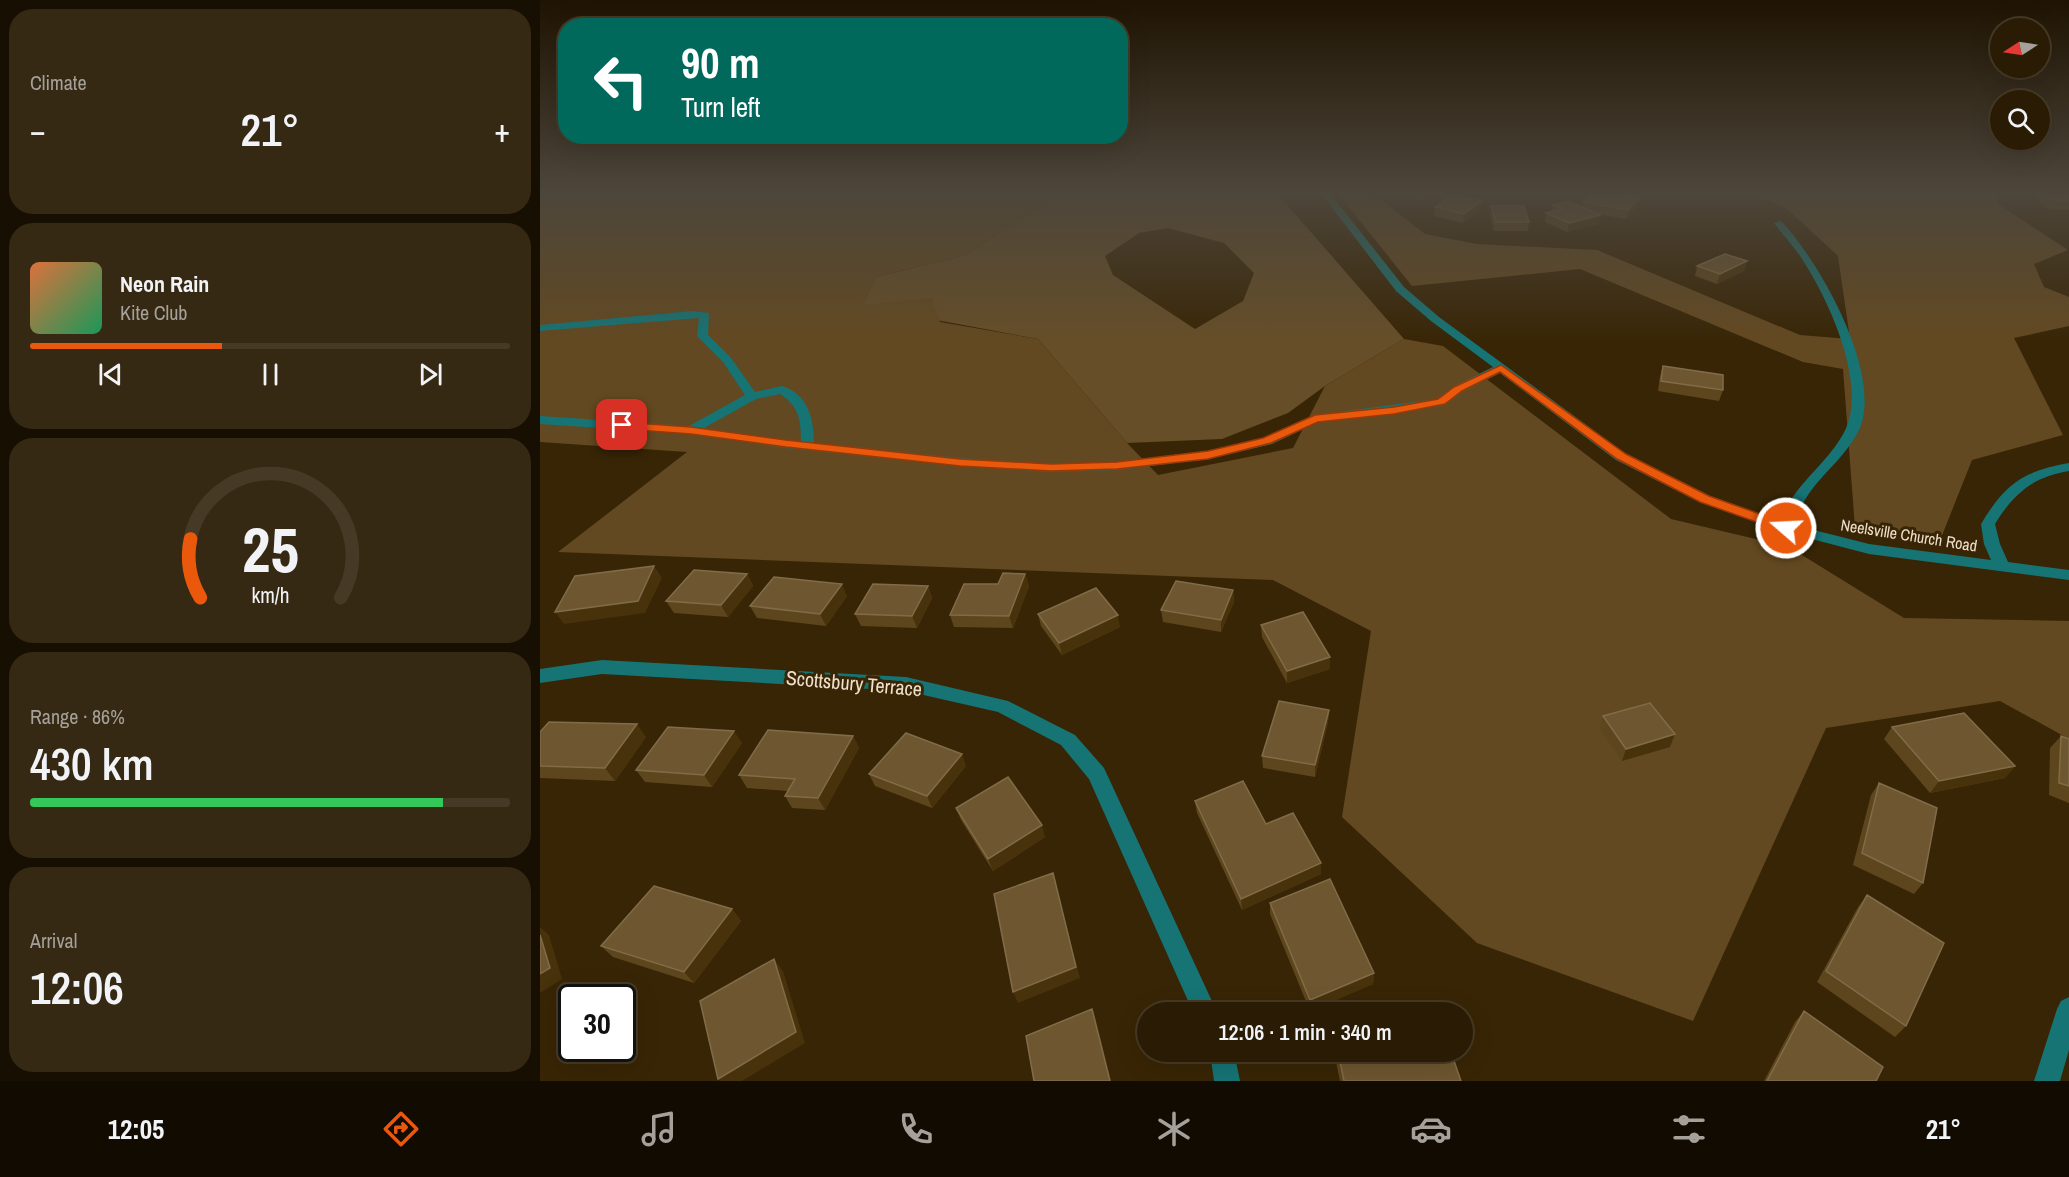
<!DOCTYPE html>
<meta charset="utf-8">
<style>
:root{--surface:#2a1c04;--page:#362913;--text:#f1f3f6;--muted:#a5a19a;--line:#463a26;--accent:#ea580c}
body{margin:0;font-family:"Archivo Narrow",sans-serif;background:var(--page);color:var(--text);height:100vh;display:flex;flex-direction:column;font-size:22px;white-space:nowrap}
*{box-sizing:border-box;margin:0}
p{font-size:20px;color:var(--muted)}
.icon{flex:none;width:33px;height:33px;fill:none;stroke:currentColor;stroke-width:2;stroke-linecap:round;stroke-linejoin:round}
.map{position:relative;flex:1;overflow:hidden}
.drawer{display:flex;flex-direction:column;gap:9px;padding:9px;background:#170f02;width:540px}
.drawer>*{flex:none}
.guide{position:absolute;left:18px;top:18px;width:570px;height:126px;border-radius:24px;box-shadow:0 6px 24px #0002,0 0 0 2px var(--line);background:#00695c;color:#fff;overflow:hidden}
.needle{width:39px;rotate:258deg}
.controls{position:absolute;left:1450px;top:18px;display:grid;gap:12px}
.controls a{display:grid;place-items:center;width:60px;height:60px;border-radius:50%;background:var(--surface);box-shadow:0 6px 24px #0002,0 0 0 2px var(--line);font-size:30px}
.speed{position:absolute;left:18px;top:984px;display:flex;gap:12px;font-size:30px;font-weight:700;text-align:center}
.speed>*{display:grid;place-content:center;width:78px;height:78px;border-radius:50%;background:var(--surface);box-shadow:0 6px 24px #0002,0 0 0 2px var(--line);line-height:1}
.speed .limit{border:3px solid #111;border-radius:9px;background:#fff;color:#111}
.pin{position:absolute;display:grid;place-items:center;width:51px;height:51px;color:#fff;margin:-26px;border-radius:12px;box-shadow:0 3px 9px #0006}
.me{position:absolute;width:66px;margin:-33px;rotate:289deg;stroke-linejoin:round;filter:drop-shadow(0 0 4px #0008)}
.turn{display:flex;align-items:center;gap:21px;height:126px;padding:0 24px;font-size:27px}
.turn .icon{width:78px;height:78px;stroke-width:2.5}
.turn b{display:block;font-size:42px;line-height:51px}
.big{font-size:45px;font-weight:600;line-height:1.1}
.drawer .widget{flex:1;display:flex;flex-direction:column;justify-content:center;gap:9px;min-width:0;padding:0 21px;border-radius:24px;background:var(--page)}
.drawer .dial{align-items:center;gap:0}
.dial svg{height:156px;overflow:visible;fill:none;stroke:var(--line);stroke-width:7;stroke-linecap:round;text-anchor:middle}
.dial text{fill:var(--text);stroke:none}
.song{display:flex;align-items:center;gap:18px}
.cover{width:72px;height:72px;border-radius:9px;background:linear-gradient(135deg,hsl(20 70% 55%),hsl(150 70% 35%))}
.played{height:6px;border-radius:3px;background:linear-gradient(90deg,var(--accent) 40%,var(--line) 40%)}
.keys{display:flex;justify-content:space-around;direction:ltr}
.heat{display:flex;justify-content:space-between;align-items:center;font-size:33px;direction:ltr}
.charge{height:9px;border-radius:4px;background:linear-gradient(90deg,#34c759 86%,var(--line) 0)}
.trip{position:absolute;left:597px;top:1002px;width:336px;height:60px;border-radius:30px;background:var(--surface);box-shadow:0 6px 24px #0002,0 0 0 2px var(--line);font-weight:600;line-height:60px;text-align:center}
.tab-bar{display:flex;height:96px;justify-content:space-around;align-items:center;background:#110b02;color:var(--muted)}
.tab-bar .icon{width:42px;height:42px}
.tab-bar .current{color:var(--accent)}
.tab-bar b{font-size:27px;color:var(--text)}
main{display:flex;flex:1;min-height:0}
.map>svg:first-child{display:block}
.green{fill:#664e28;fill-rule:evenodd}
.forest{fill:#634921}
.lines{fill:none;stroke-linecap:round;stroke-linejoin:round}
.minor{fill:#167475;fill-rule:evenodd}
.wall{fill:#5d461d}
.shaded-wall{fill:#48320c}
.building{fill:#6d5630;stroke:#816c48;stroke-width:1.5}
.route{fill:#ea580c;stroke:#983908;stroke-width:1.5}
.labels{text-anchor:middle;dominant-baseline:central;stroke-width:6;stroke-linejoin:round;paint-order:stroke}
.street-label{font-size:16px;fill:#f0e0cb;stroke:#382505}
.near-street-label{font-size:20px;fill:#f0e0cb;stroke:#382505}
</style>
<main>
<section class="drawer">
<div class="widget"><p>Climate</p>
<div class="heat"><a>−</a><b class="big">21°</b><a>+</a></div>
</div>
<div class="widget">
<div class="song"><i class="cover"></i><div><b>Neon Rain</b><p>Kite Club</p></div></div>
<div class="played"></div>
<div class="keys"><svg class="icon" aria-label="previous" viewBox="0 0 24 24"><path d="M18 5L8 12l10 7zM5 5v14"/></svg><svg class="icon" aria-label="pause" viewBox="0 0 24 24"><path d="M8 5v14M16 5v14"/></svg><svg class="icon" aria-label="next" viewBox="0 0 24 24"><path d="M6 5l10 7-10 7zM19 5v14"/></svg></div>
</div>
<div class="widget dial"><svg viewBox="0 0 100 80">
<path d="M14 69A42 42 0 1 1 86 69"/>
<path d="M14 69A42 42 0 0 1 9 39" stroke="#ea580c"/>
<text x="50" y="56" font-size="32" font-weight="700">25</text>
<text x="50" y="72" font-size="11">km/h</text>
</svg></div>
<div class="widget"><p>Range · 86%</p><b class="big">430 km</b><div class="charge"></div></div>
<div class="widget"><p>Arrival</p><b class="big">12:06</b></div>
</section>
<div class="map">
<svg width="1529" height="1081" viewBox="0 0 1529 1081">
<rect width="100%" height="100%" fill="#382505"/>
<!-- green -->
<path class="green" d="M 524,192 L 736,192 L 864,339 L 785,386 L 748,413 L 682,439 L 587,443 L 498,339 L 322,306 L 336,277 L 426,255 ZM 628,228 L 684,243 L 714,273 L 703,301 L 655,329 L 573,275 L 565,256 L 599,233 Z"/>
<!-- forest -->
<path class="forest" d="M 0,192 L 524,192 L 426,255 L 336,277 L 323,305 L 392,298 L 400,322 L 498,339 L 587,443 L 618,475 L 753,448 L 785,386 L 864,339 L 903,346 L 1131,519 L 1249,547 L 1364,618 L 1529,621 L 1529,739 L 1460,701 L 1286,728 L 1153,1021 L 937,943 L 802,817 L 831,631 L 733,580 L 18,552 L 147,452 L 0,442 Z
M 797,192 L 813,192 L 843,201 L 885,234 L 937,244 L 1057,250 L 1260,335 L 1310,339 L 1298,256 L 1245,207 L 1206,192 L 1456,192 L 1458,204 L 1528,250 L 1494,264 L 1504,287 L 1529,297 L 1529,326 L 1474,338 L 1523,435 L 1432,460 L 1401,538 L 1315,528 L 1303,369 L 1263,362 L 1040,269 L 872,286 Z"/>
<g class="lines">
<!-- minor -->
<path class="minor" d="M 780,192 L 789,192 L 864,287 L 899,317 L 1086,454 L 1170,496 L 1241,521 C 1253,485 1284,467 1302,436 C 1331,390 1289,300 1262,259 C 1254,246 1243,235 1234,223 L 1241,221 C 1279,260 1346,378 1318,432 C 1298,469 1267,481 1254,525 L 1329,544 L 1451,560 L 1444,544 L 1441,524 C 1465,484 1483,471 1529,463 L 1529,471 C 1493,477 1474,493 1455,524 L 1460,544 L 1468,562 L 1529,570 L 1529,580 L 1329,554 L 1241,531 L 1160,502 L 1076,460 L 960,373 L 922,392 L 905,405 L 854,414 L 778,422 L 732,444 L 668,459 L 577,470 L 511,472 L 420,466 L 246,448 L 151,434 L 0,424 L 0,416 L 149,426 L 205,395 L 183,362 L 157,336 L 159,318 L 0,331 L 0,325 L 152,311 L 169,313 L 168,335 L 191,358 L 215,392 L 242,386 C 268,394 274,419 274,443 L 420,458 L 511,464 L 577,462 L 668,451 L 723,438 L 775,415 L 897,399 L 914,386 L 953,367 L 891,321 L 856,291 ZM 240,394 C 259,406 261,420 261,442 L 164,428 L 216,399 Z
M 62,660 L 366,677 L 468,701 L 535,735 L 564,768 L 677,1012 L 653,1012 L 549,779 L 521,745 L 458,712 L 366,691 L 62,674 L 0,683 L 0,669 Z
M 1529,997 L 1529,1050 L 1520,1081 L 1494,1081 L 1517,1009 L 1521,1001 Z
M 670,1052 L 694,1052 L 700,1081 L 674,1081 Z"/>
</g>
<!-- wall -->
<path class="wall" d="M 868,192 L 915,192 L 915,196 L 940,210 L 923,223 L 894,216 L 895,207 L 908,199 L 881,202 Z
M 1050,192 L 1089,192 L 1089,195 L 1085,195 L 1098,206 L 1086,219 L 1058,214 L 1059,224 L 1027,232 L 1005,222 L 1006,213 L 1012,211 L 1013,205 L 1042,207 L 1043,202 L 1064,199 L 1068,195 L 1053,195 Z
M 1492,192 L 1529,192 L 1529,210 L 1508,209 L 1492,194 Z
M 951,206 L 989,222 L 988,231 L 954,231 L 950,214 Z
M 1207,261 L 1204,271 L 1177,284 L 1155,276 L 1157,266 Z
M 1123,366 L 1183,390 L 1179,401 L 1118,391 L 1120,376 Z
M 207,574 L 213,586 L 188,617 L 134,613 L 126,601 Z
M 485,574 L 489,586 L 473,628 L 414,627 L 410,615 L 458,584 Z
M 388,586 L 392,598 L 377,628 L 321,626 L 315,614 Z
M 693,590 L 694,602 L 681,632 L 623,622 L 621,610 Z
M 307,596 L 286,626 L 217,618 L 210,606 Z
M 498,614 L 580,627 L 522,655 L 501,626 Z
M 721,625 L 790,669 L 747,683 L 722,637 Z
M 789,710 L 788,722 L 775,777 L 723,768 L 722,756 Z
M 1063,716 L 1130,747 L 1082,761 L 1059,728 Z
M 1352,727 L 1475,766 L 1465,778 L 1390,793 L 1344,739 Z
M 0,732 L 106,737 L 75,781 L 0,778 Z
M 313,736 L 319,748 L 285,810 L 252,808 L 245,796 L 248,791 L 207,788 L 199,775 Z
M 1521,736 L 1529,739 L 1529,803 L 1509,795 L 1510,748 Z
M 202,743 L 172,787 L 105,782 L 96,770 Z
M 426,766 L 392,808 L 335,786 L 329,774 Z
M 1339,783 L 1383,883 L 1374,894 L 1313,865 L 1331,795 Z
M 655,801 L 726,824 L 781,863 L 781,874 L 702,910 L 657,813 Z
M 416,808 L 505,837 L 453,871 L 421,820 Z
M 1327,895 L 1366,1026 L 1355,1037 L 1277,982 L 1318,907 Z
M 730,903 L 834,973 L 833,984 L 770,1011 L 730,914 Z
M 192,909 L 201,921 L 154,983 L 73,957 L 61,946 Z
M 1264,1011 L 1336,1081 L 1224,1081 L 1255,1022 Z
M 794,1052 L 911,1052 L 921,1081 L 800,1081 Z"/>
<!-- shaded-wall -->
<path class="shaded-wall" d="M 891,192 L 915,192 L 915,198 L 881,202 L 882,194 Z
M 1100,197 L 1098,206 L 1086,219 L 1088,210 Z
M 941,201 L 940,210 L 923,223 L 924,214 Z
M 1060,215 L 1059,224 L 1027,232 L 1029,223 Z
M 1207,261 L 1204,271 L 1177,284 L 1180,274 Z
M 114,566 L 122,578 L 105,613 L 24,624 L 15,612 Z
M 207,574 L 213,586 L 188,617 L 181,605 Z
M 485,574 L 489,586 L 473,628 L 469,616 Z
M 302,584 L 307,596 L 286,626 L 280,614 Z
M 388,586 L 392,598 L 377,628 L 372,616 Z
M 693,590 L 694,602 L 681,632 L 681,620 Z
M 578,615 L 580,627 L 522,655 L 519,643 Z
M 790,657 L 790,669 L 747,683 L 747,671 Z
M 789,710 L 788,722 L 775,777 L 775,765 Z
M 97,724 L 106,737 L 75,781 L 65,768 Z
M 194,731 L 202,743 L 172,787 L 164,775 Z
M 1135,734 L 1130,747 L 1082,761 L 1086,749 Z
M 313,736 L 319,748 L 285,810 L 278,798 Z
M 422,754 L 426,766 L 392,808 L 387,796 Z
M 1475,766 L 1465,778 L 1390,793 L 1399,781 Z
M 502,825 L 505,837 L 453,871 L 448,859 Z
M 781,863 L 781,874 L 702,910 L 701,899 Z
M 513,873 L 516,884 L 540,978 L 478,1003 L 473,992 Z
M 192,909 L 201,921 L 154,983 L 144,972 Z
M 0,927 L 9,935 L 22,979 L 0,993 Z
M 234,959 L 243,971 L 265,1043 L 202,1081 L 180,1081 L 178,1079 Z
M 834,973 L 833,984 L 770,1011 L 770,1000 Z
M 552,1009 L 556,1020 L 571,1081 L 570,1081 Z"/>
<!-- building -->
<path class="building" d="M 1070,192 L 1073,192 L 1100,197 L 1088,210 L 1043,202 L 1049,196 L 1064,199 Z
M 1504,192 L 1529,192 L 1529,201 L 1513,200 Z
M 913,195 L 941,201 L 924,214 L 895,207 Z
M 1028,201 L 1060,215 L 1029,223 L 1006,213 L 1022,209 L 1013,205 Z
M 951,206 L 984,206 L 989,222 L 956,222 Z
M 1185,254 L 1207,261 L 1180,274 L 1157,266 Z
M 1123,366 L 1183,375 L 1183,390 L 1121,381 Z
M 114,566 L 98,601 L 15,612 L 35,576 Z
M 154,570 L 207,574 L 181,605 L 126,601 Z
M 463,573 L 485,574 L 469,616 L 410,615 L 424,584 L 458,584 Z
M 234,577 L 302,584 L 280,614 L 210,606 Z
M 636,581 L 693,590 L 681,620 L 621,610 Z
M 333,584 L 388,586 L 372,616 L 315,614 Z
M 556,588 L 578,615 L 519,643 L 498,614 Z
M 763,612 L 790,657 L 747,671 L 721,625 Z
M 739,701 L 789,710 L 775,765 L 722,756 Z
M 1110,703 L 1135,734 L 1086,749 L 1063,716 Z
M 1424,713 L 1475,766 L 1399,781 L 1352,727 Z
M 9,722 L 97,724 L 65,768 L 0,766 L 0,732 Z
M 128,727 L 194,731 L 164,775 L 96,770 Z
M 228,730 L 313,736 L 278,798 L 245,796 L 255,779 L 199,775 Z
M 366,733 L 422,754 L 387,796 L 329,774 Z
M 1521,736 L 1529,739 L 1529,786 L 1519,783 Z
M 468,777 L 502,825 L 448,859 L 416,808 Z
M 703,781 L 726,824 L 753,813 L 781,863 L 701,899 L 655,801 Z
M 1339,783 L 1397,808 L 1383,883 L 1322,853 Z
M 513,873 L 536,967 L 473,992 L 454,894 Z
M 790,879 L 834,973 L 770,1000 L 730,903 Z
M 114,886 L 192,909 L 144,972 L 61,946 Z
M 1327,895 L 1404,943 L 1366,1026 L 1286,971 Z
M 0,935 L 10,968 L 0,974 Z
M 234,959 L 256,1032 L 178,1079 L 160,1001 Z
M 552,1009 L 570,1081 L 494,1081 L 486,1036 Z
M 1264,1011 L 1343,1067 L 1336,1081 L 1227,1081 Z
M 798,1052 L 911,1052 L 921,1081 L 804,1081 Z"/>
<!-- sky -->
<linearGradient id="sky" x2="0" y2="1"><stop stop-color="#1f1403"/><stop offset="0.56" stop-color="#4d463b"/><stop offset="1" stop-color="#4d463b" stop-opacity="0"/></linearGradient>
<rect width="1529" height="344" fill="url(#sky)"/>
<!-- route -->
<path class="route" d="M 961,365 L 1086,454 L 1169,496 L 1251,525 L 1253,528 L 1251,531 L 1242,531 L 1160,502 L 1077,459 L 960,372 L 922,391 L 905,404 L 854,414 L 778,422 L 731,443 L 668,459 L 577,469 L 511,471 L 420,466 L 246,447 L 151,434 L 82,429 L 77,425 L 82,422 L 151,427 L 246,440 L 420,459 L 511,464 L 577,462 L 668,451 L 723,438 L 775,415 L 854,407 L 898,399 L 914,387 Z"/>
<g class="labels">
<!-- street labels -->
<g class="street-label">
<text transform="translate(1369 535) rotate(9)">Neelsville Church Road</text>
</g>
<!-- near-street labels -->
<g class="near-street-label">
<text transform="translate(314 683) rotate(5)">Scottsbury Terrace</text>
</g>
</g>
</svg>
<div class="controls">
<a><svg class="needle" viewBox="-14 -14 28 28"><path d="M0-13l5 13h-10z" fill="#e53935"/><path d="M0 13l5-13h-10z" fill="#a5a19a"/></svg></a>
<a><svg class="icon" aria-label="search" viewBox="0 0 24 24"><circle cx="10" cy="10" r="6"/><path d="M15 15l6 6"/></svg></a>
</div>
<div class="speed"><div class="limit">30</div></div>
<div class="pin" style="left:82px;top:425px;background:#d93025"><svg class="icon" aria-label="arrive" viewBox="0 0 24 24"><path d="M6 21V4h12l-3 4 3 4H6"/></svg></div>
<svg class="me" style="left:1246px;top:528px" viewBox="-20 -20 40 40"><circle r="17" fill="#ea580c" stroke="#fff" stroke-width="3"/><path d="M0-11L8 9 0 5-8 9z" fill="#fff"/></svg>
<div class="trip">12:06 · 1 min · 340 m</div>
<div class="guide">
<div class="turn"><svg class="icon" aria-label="left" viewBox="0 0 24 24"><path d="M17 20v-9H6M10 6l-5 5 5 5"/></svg><div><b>90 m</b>Turn left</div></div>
</div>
</div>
</main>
<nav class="tab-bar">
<b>12:05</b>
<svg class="icon current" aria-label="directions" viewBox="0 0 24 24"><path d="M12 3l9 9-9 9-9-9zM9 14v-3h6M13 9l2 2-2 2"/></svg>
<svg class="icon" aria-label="music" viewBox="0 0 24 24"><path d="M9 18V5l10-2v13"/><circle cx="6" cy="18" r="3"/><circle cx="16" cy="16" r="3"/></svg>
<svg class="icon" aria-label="phone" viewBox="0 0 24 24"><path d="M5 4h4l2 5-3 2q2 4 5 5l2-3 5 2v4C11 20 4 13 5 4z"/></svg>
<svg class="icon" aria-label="climate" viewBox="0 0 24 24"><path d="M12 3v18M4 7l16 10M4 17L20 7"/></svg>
<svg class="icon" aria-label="car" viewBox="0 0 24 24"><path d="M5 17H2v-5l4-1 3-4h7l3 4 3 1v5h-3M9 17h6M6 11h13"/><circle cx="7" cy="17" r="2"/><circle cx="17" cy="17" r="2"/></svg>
<svg class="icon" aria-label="filters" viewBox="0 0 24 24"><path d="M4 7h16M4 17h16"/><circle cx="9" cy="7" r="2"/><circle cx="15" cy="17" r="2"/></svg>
<b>21°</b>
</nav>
